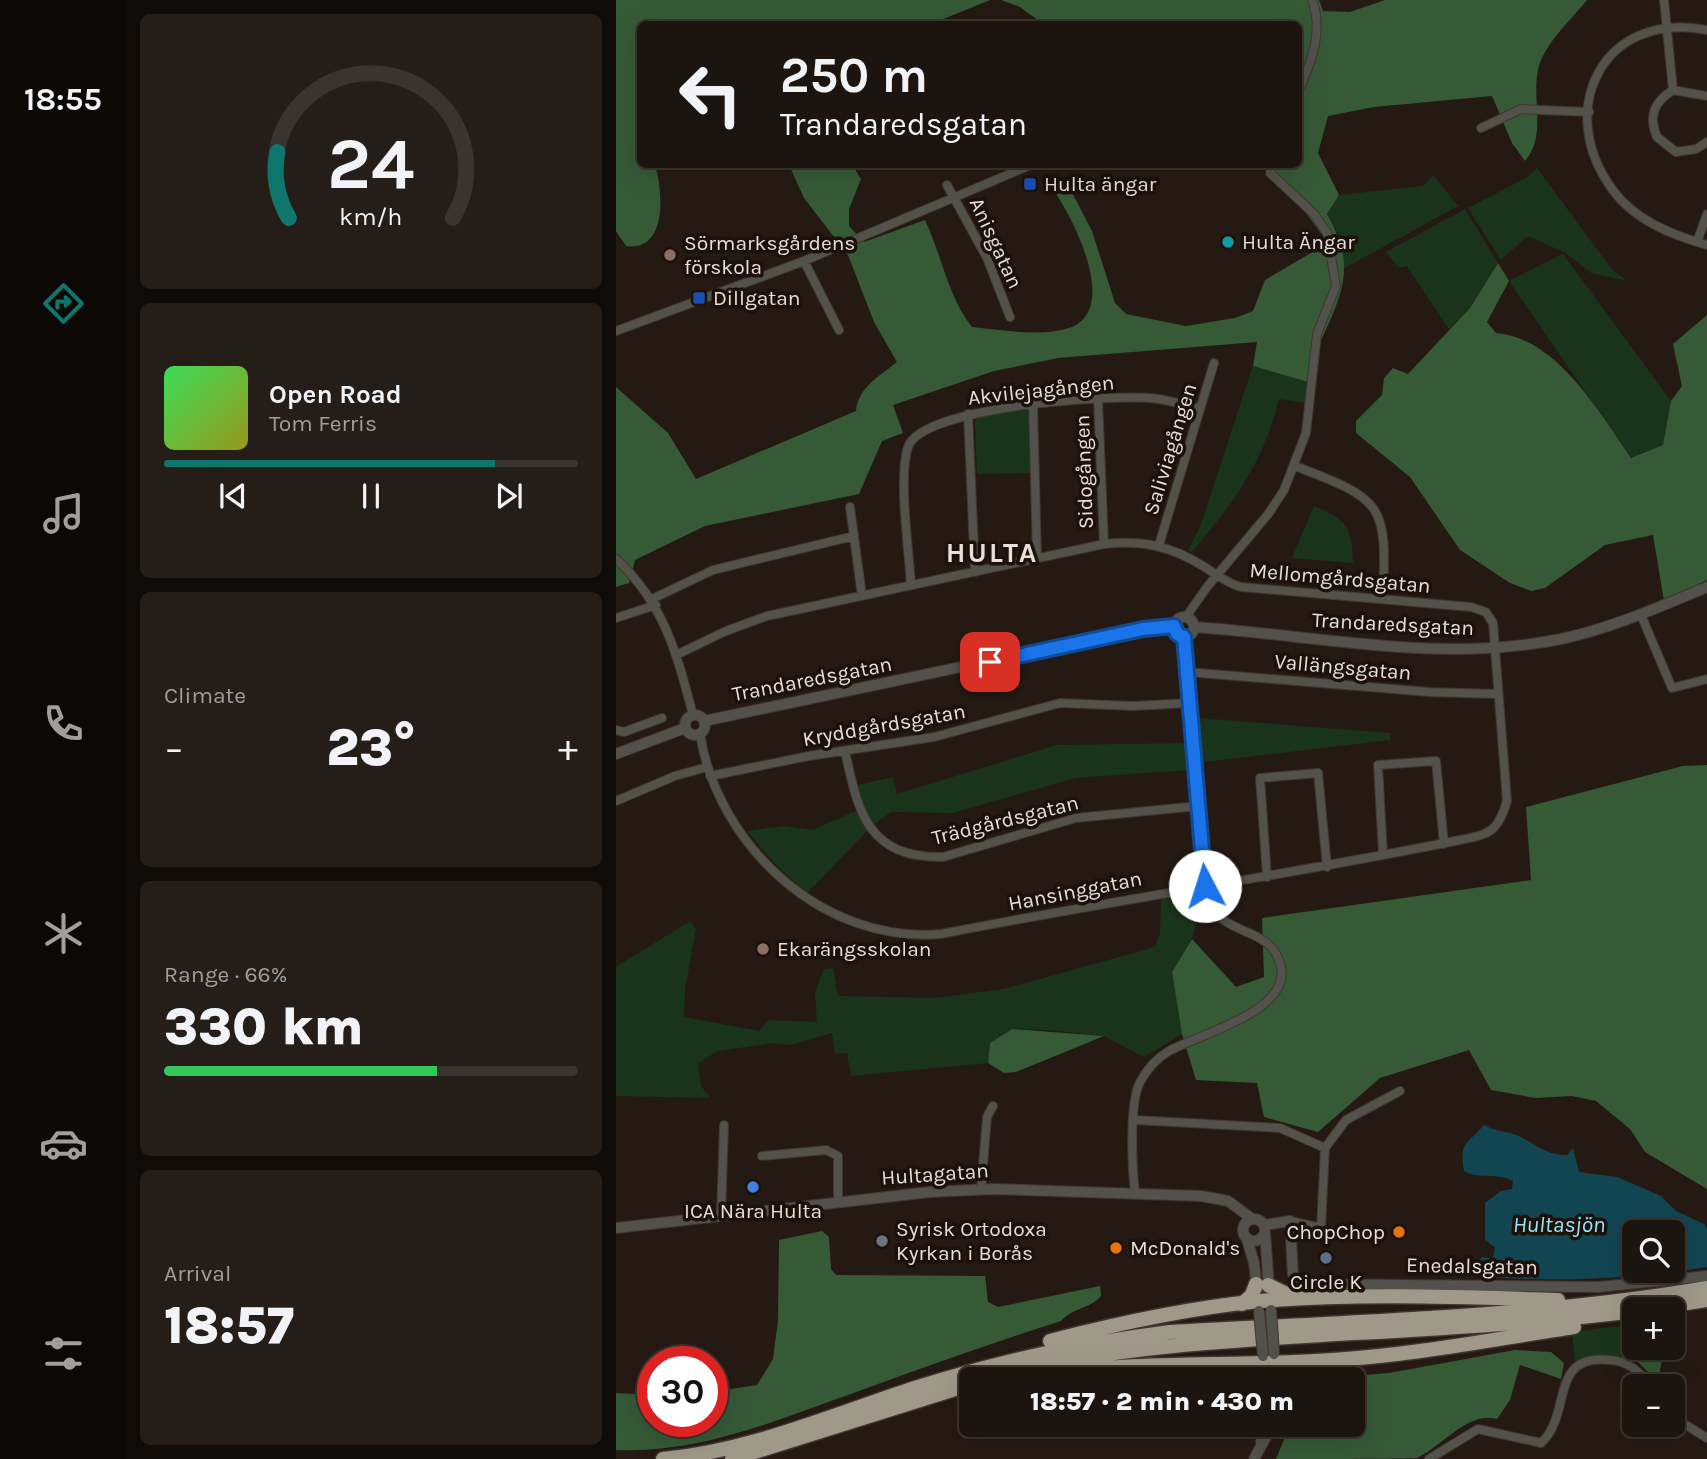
<!DOCTYPE html>
<meta charset="utf-8">
<style>
:root{--surface:#1c140e;--page:#251d17;--text:#f1f3f6;--muted:#a09e9e;--line:#3a332e;--accent:#0f766e}
body{margin:0;font-family:Karla,sans-serif;background:var(--page);color:var(--text);height:100vh;display:flex;flex-direction:column;font-size:26px;white-space:nowrap}
*{box-sizing:border-box;margin:0}
p{font-size:23px;color:var(--muted)}
.icon{flex:none;width:38px;height:38px;fill:none;stroke:currentColor;stroke-width:2;stroke-linecap:round;stroke-linejoin:round}
.map{position:relative;flex:1;overflow:hidden}
.panel{display:flex;flex-direction:column;gap:14px;padding:14px;background:#0f0b08;width:490px}
.panel>*{flex:none}
.banner{position:absolute;left:21px;top:21px;width:665px;height:147px;border-radius:10px;box-shadow:0 7px 28px #0002,0 0 0 2px var(--line);background:#1c140e;color:var(--text);overflow:hidden}
.fabs{position:absolute;left:1006px;top:1220px;display:grid;gap:14px}
.fabs a{display:grid;place-items:center;width:63px;height:63px;border-radius:10px;background:var(--surface);box-shadow:0 7px 28px #0002,0 0 0 2px var(--line);font-size:35px}
.speed{position:absolute;left:21px;top:1346px;display:flex;gap:14px;font-size:35px;font-weight:700;text-align:center}
.speed>*{display:grid;place-content:center;width:91px;height:91px;border-radius:50%;background:var(--surface);box-shadow:0 7px 28px #0002,0 0 0 2px var(--line);line-height:1}
.speed .limit{border:10px solid #d22;background:#fff;color:#111}
.pin{position:absolute;display:grid;place-items:center;width:60px;height:60px;color:#fff;margin:-30px;border-radius:14px;box-shadow:0 4px 10px #0006}
.me{position:absolute;width:77px;margin:-38px;rotate:355deg;stroke-linejoin:round;filter:drop-shadow(0 0 5px #0008)}
.turn{display:flex;align-items:center;gap:24px;height:147px;padding:0 28px;font-size:32px}
.turn .icon{width:91px;height:91px;stroke-width:2.5}
.turn b{display:block;font-size:49px;line-height:60px}
.big{font-size:52px;font-weight:800;line-height:1.1}
.panel .tile{flex:1;display:flex;flex-direction:column;justify-content:center;gap:10px;min-width:0;padding:0 24px;border-radius:10px;background:var(--page)}
.panel .dial{align-items:center;gap:0}
.dial svg{height:182px;overflow:visible;fill:none;stroke:var(--line);stroke-width:7;stroke-linecap:round;text-anchor:middle}
.dial text{fill:var(--text);stroke:none}
.song{display:flex;align-items:center;gap:21px}
.cover{width:84px;height:84px;border-radius:10px;background:linear-gradient(135deg,hsl(130 70% 55%),hsl(60 70% 35%))}
.played{height:7px;border-radius:4px;background:linear-gradient(90deg,var(--accent) 80%,var(--line) 80%)}
.keys{display:flex;justify-content:space-around;direction:ltr}
.heat{display:flex;justify-content:space-between;align-items:center;font-size:38px;direction:ltr}
.charge{height:10px;border-radius:5px;background:linear-gradient(90deg,#34c759 66%,var(--line) 0)}
.trip{position:absolute;left:343px;top:1367px;width:406px;height:70px;border-radius:10px;background:var(--surface);box-shadow:0 7px 28px #0002,0 0 0 2px var(--line);font-weight:800;line-height:70px;text-align:center}
main{display:flex;flex:1;min-height:0}
.menu{display:flex;flex-direction:column;width:126px;justify-content:space-around;align-items:center;background:#0b0806;color:var(--muted)}
.menu .icon{width:49px;height:49px}
.menu .selected{color:var(--accent)}
.menu b{font-size:32px;color:var(--text)}
.map>svg:first-child{display:block}
.green{fill:#1a341b}
.forest{fill:#365936}
.water{fill:#124552;fill-rule:evenodd}
.lines{fill:none;stroke-linecap:round;stroke-linejoin:round}
.minor-casing{stroke:#40362f;stroke-width:10}
.tertiary-casing{stroke:#40362f;stroke-width:12}
.motorway-casing{stroke:#40362f;stroke-width:17}
.minor{stroke:#53514b;stroke-width:8}
.tertiary{stroke:#53514b;stroke-width:10}
.motorway{stroke:#9f998a;stroke-width:14}
.tertiary-bridge-casing{stroke:#40362f;stroke-width:12;stroke-linecap:butt}
.tertiary-bridge{stroke:#53514b;stroke-width:10}
.route-casing{stroke:#114b97;stroke-width:18}
.route{stroke:#1a73e8;stroke-width:12}
.transit-dot{fill:#1a4fb4;stroke:#1c110b;stroke-width:2.5}
.culture-dot{fill:#0f9aa8;stroke:#1c110b;stroke-width:2.5}
.education-dot{fill:#8d6e63;stroke:#1c110b;stroke-width:2.5}
.shop-dot{fill:#3f7fe0;stroke:#1c110b;stroke-width:2.5}
.food-dot{fill:#e8710a;stroke:#1c110b;stroke-width:2.5}
.worship-dot{fill:#6b7280;stroke:#1c110b;stroke-width:2.5}
.service-dot{fill:#5c6f8a;stroke:#1c110b;stroke-width:2.5}
.labels{text-anchor:middle;dominant-baseline:central;stroke-width:7;stroke-linejoin:round;paint-order:stroke}
.poi-label{font-size:21px;fill:#e7dfda;stroke:#1c110b;text-anchor:start}
.street-label{font-size:21px;fill:#e7dfda;stroke:#1c110b}
.water-label{font-size:23px;font-style:italic;fill:#97e3f8;stroke:#1c110b}
.district-label{font-size:28px;font-weight:bold;letter-spacing:2px;fill:#e7dfda;stroke:#1c110b}
</style>
<main>
<nav class="menu">
<b>18:55</b>
<svg class="icon selected" aria-label="directions" viewBox="0 0 24 24"><path d="M12 3l9 9-9 9-9-9zM9 14v-3h6M13 9l2 2-2 2"/></svg>
<svg class="icon" aria-label="music" viewBox="0 0 24 24"><path d="M9 18V5l10-2v13"/><circle cx="6" cy="18" r="3"/><circle cx="16" cy="16" r="3"/></svg>
<svg class="icon" aria-label="phone" viewBox="0 0 24 24"><path d="M5 4h4l2 5-3 2q2 4 5 5l2-3 5 2v4C11 20 4 13 5 4z"/></svg>
<svg class="icon" aria-label="climate" viewBox="0 0 24 24"><path d="M12 3v18M4 7l16 10M4 17L20 7"/></svg>
<svg class="icon" aria-label="car" viewBox="0 0 24 24"><path d="M5 17H2v-5l4-1 3-4h7l3 4 3 1v5h-3M9 17h6M6 11h13"/><circle cx="7" cy="17" r="2"/><circle cx="17" cy="17" r="2"/></svg>
<svg class="icon" aria-label="filters" viewBox="0 0 24 24"><path d="M4 7h16M4 17h16"/><circle cx="9" cy="7" r="2"/><circle cx="15" cy="17" r="2"/></svg>
</nav>
<section class="panel">
<div class="tile dial"><svg viewBox="0 0 100 80">
<path d="M14 69A42 42 0 1 1 86 69"/>
<path d="M14 69A42 42 0 0 1 9 40" stroke="#0f766e"/>
<text x="50" y="56" font-size="32" font-weight="700">24</text>
<text x="50" y="72" font-size="11">km/h</text>
</svg></div>
<div class="tile">
<div class="song"><i class="cover"></i><div><b>Open Road</b><p>Tom Ferris</p></div></div>
<div class="played"></div>
<div class="keys"><svg class="icon" aria-label="previous" viewBox="0 0 24 24"><path d="M18 5L8 12l10 7zM5 5v14"/></svg><svg class="icon" aria-label="pause" viewBox="0 0 24 24"><path d="M8 5v14M16 5v14"/></svg><svg class="icon" aria-label="next" viewBox="0 0 24 24"><path d="M6 5l10 7-10 7zM19 5v14"/></svg></div>
</div>
<div class="tile"><p>Climate</p>
<div class="heat"><a>−</a><b class="big">23°</b><a>+</a></div>
</div>
<div class="tile"><p>Range · 66%</p><b class="big">330 km</b><div class="charge"></div></div>
<div class="tile"><p>Arrival</p><b class="big">18:57</b></div>
</section>
<div class="map">
<svg width="1091" height="1459" viewBox="0 0 1091 1459">
<rect width="100%" height="100%" fill="#251a13"/>
<!-- green -->
<path class="green" d="M 921,168 L 995,268 L 1011,281 L 975,273 L 950,253 L 912,236 L 885,260 L 852,208 L 910,178 Z
M 817,175 L 842,206 L 727,269 L 725,239 L 711,214 L 723,195 L 807,186 Z
M 849,209 L 882,263 L 854,308 L 833,329 L 791,266 L 783,268 L 770,252 Z
M 947,254 L 1055,401 L 1047,445 L 1015,458 L 893,281 Z
M 637,366 L 692,382 L 690,403 L 663,399 C 646,466 619,500 576,552 L 572,550 L 584,527 Z
M 415,409 L 416,473 L 361,474 L 359,421 L 363,416 Z
M 698,506 C 731,519 736,528 737,563 L 676,558 Z
M 582,718 L 774,733 L 774,740 L 589,762 L 573,770 L 459,778 L 337,813 L 275,812 L 257,825 L 191,893 L 159,864 L 131,831 L 168,826 L 196,830 L 247,808 L 242,785 L 277,777 L 281,794 L 441,745 L 583,743 Z
M 581,895 C 588,924 571,947 556,972 L 566,1034 L 528,1057 L 488,1036 L 433,1030 L 396,1029 L 374,1043 L 372,1063 L 235,1076 L 231,1053 L 219,1054 L 216,1033 L 174,1045 L 158,1043 L 101,1051 L 82,1064 L 85,1086 L 94,1098 L 0,1096 L 0,967 L 74,921 L 80,929 L 69,989 L 68,1017 L 143,1031 L 153,1020 L 201,1022 L 199,992 L 208,969 L 217,968 L 222,996 L 319,998 L 388,989 L 539,947 L 544,933 L 545,899 Z
M 1018,1324 L 1018,1348 L 1029,1348 L 1018,1358 L 989,1355 L 959,1361 L 956,1332 Z"/>
<!-- forest -->
<path class="forest" d="M 0,0 L 374,0 L 315,24 L 24,24 L 24,164 L 39,165 C 47,190 52,252 10,246 L 0,231 Z
M 385,0 L 703,0 L 707,11 L 734,12 L 769,0 L 971,0 C 956,19 930,42 923,66 C 914,98 932,134 909,161 L 896,143 L 876,96 L 758,107 L 712,116 L 702,153 L 723,195 L 711,214 C 739,263 729,288 707,336 C 700,350 697,367 692,382 L 637,366 L 641,342 L 442,358 L 378,371 L 277,405 L 287,433 L 266,441 L 243,494 L 89,526 L 19,560 L 13,583 L 0,587 L 0,387 L 52,433 L 80,479 L 240,411 C 242,387 264,376 281,362 L 258,322 L 232,255 L 188,198 L 173,165 L 236,165 L 245,179 L 233,209 L 233,226 L 248,242 L 309,220 C 326,256 332,297 356,327 C 386,330 425,337 453,328 C 504,311 458,220 440,194 L 444,186 L 451,183 L 476,231 L 499,303 L 510,314 L 570,326 L 619,318 L 637,311 L 649,280 L 712,243 L 681,201 L 645,165 L 682,164 L 682,24 L 427,24 L 404,7 Z
M 882,263 L 893,281 L 871,322 L 880,333 C 940,337 984,413 1015,458 L 1047,445 L 1055,401 L 1066,386 L 1057,344 L 1091,315 L 1091,580 L 1048,601 L 1037,535 L 989,545 L 929,588 L 915,591 L 894,583 L 844,550 L 794,477 L 740,433 L 740,421 L 766,395 L 768,378 L 777,368 L 792,374 L 854,308 Z
M 1091,765 L 1091,1189 L 1029,1152 L 1014,1129 L 980,1101 L 956,1096 L 919,1098 L 875,1090 L 853,1050 L 764,1078 L 702,1132 L 648,1117 L 641,1083 L 580,1080 L 566,1034 L 556,972 L 576,939 L 620,987 L 648,977 L 646,918 L 915,880 L 910,807 L 1067,766 Z
M 396,1029 L 488,1036 L 400,1072 L 388,1073 L 372,1063 L 374,1043 Z
M 206,1231 L 213,1237 L 215,1269 L 220,1275 L 369,1276 L 372,1302 L 382,1307 L 484,1286 L 485,1296 C 474,1309 456,1308 445,1321 C 373,1344 303,1369 232,1395 C 159,1421 80,1454 0,1450 L 0,1393 L 37,1395 L 37,1421 L 96,1421 L 96,1392 L 141,1385 L 157,1359 L 162,1320 L 163,1240 Z
M 1029,1348 L 1048,1348 L 1042,1382 L 1018,1358 Z
M 899,1350 L 935,1352 L 948,1363 L 945,1379 L 904,1365 L 894,1400 L 881,1419 C 852,1411 828,1445 801,1458 C 787,1459 684,1459 660,1459 L 674,1425 L 737,1424 L 737,1379 L 697,1379 L 773,1373 Z"/>
<!-- water -->
<path class="water" d="M 868,1125 C 880,1132 893,1131 905,1137 C 922,1146 931,1155 951,1155 L 957,1148 L 963,1172 L 1001,1177 L 1045,1196 L 1060,1211 L 1088,1224 L 1091,1229 L 1091,1267 C 1017,1279 944,1282 869,1277 L 858,1266 L 866,1257 L 877,1259 L 879,1247 L 869,1240 L 869,1203 L 885,1191 L 896,1189 L 897,1181 C 880,1172 865,1180 848,1171 C 843,1141 851,1145 868,1125 ZM 1018,1232 L 1057,1232 L 1057,1270 L 1018,1270 Z"/>
<g class="lines">
<defs>
<path id="minor" d="M 1048,0 L 1057,90
M 1091,30 C 987,10 938,109 996,189 C 1018,220 1056,235 1091,245
M 682,92 C 695,63 708,31 696,0
M 1091,96 L 1057,90 C 1038,102 1032,116 1041,137 L 1060,152 L 1080,149 L 1091,142
M 865,128 L 905,109 L 973,112
M 331,185 L 371,258 L 394,317
M 1081,242 L 1091,214
M 188,261 L 223,330
M 0,331 L 188,261 L 417,164
M 482,399 L 488,544
M 417,404 L 421,558
M 352,414 L 359,572
M 679,466 C 768,500 771,503 767,599
M 234,507 L 246,596
M 543,545 L 598,363
M 0,559 C 48,603 61,654 77,715
M 295,585 C 293,551 282,477 292,447 C 306,406 502,393 542,399 C 556,401 570,405 584,409
M 36,599 L 97,570 L 238,536
M 1025,615 L 1056,688 L 1091,679
M 570,617 L 591,587 L 653,513 L 668,490 L 690,433 L 701,334 L 720,286 L 711,233 L 698,214 L 654,173 L 656,164
M 0,618 L 40,605
M 60,655 L 110,631 L 151,616 L 488,544 C 526,540 555,546 587,566 C 600,574 610,583 625,587 L 855,607 L 870,612 L 877,623 L 891,801 C 882,832 874,834 844,840 C 672,875 498,900 325,934 C 208,944 102,847 84,734
M 571,672 L 813,692 L 881,694
M 0,730 L 8,732 L 46,718
M 229,751 C 242,813 252,858 327,857 L 460,818 L 582,806
M 94,776 L 193,756 L 318,737 L 444,703 L 517,706 L 573,703
M 0,801 L 59,776 L 91,767
M 767,855 L 762,765 L 820,761 L 828,844
M 651,877 L 644,778 L 702,773 L 711,867
M 519,1120 L 664,1128 L 709,1148
M 146,1156 L 210,1150 L 222,1156 L 222,1201
M 365,1189 L 371,1117 L 377,1106
M 519,1193 C 516,1167 513,1104 524,1082 C 531,1069 541,1058 553,1051 C 583,1034 674,1012 665,967 C 658,934 629,936 606,919 C 596,911 593,898 589,886 L 568,637
M 105,1216 L 108,1125
M 674,1221 L 705,1228 L 709,1148 L 730,1120 L 784,1091
M 1057,1417 L 1091,1438
M 813,1459 L 862,1429 L 925,1443 C 957,1414 932,1353 994,1360 C 1011,1361 1025,1372 1034,1386"/>
<path id="tertiary" d="M558 627a10 10 0 1 1 20 0a10 10 0 1 1-20 0Z
M 578,627 C 700,635 823,664 945,639 C 996,628 1043,607 1091,587
M69 725a10 10 0 1 1 20 0a10 10 0 1 1-20 0Z
M 88,721 L 516,631 L 558,626
M 0,754 L 69,728
M627 1230a11 11 0 1 1 22 0a11 11 0 1 1-22 0Z
M 648,1225 L 674,1221 L 677,1275 L 686,1284 L 983,1287 L 1091,1276
M 0,1228 L 314,1192 L 378,1189 L 585,1196 L 612,1201 L 635,1218
M 649,1232 L 653,1289
M 631,1239 L 638,1263 L 641,1290
M 647,1360 L 649,1379
M 645,1442 L 649,1424
M 638,1459 L 657,1424"/>
<path id="motorway" d="M 652,1285 L 677,1297
M 626,1304 L 636,1295 L 640,1284
M 1033,1309 L 1091,1300
M 434,1341 C 503,1323 573,1308 644,1301 C 743,1293 842,1297 942,1300
M 616,1365 L 638,1379
M 415,1376 C 514,1360 616,1367 717,1360 C 798,1355 878,1339 958,1327
M 371,1379 C 481,1348 593,1342 706,1335 C 811,1329 915,1324 1018,1311
M 665,1379 L 679,1362
M 47,1459 C 134,1451 216,1415 299,1388 C 383,1361 467,1343 554,1332 C 733,1322 914,1318 1091,1288
M 116,1459 L 355,1384"/>
</defs>
<!-- minor casing -->
<use href="#minor" class="minor-casing"/>
<!-- tertiary casing -->
<use href="#tertiary" class="tertiary-casing"/>
<!-- motorway casing -->
<use href="#motorway" class="motorway-casing"/>
<!-- minor -->
<use href="#minor" class="minor"/>
<!-- tertiary -->
<use href="#tertiary" class="tertiary"/>
<!-- motorway -->
<use href="#motorway" class="motorway"/>
<defs>
<path id="tertiary-bridge" d="M 655,1310 L 658,1354
M 643,1311 L 647,1356"/>
</defs>
<!-- tertiary-bridge casing -->
<use href="#tertiary-bridge" class="tertiary-bridge-casing"/>
<!-- tertiary-bridge -->
<use href="#tertiary-bridge" class="tertiary-bridge"/>
</g>
<g class="lines">
<defs>
<path id="route" d="M 374,662 L 527,629 L 558,626 L 561,634 L 568,637 L 589,886"/>
</defs>
<!-- route casing -->
<use href="#route" class="route-casing"/>
<!-- route -->
<use href="#route" class="route"/>
</g>
<!-- markers -->
<g class="transit-dot">
<rect x="407" y="177" width="14" height="14" rx="3.5"/>
<rect x="76" y="291" width="14" height="14" rx="3.5"/>
</g>
<circle class="culture-dot" cx="612" cy="242" r="7"/>
<g class="education-dot">
<circle cx="54" cy="255" r="7"/>
<circle cx="147" cy="949" r="7"/>
</g>
<circle class="shop-dot" cx="137" cy="1187" r="7"/>
<g class="food-dot">
<circle cx="783" cy="1232" r="7"/>
<circle cx="500" cy="1248" r="7"/>
</g>
<circle class="worship-dot" cx="266" cy="1241" r="7"/>
<circle class="service-dot" cx="710" cy="1258" r="7"/>
<g class="labels">
<!-- poi labels -->
<g class="poi-label">
<text x="428" y="184">Hulta ängar</text>
<text x="626" y="242">Hulta Ängar</text>
<text x="68" y="243">Sörmarksgårdens<tspan x="68" dy="24">förskola</tspan></text>
<text x="97" y="298">Dillgatan</text>
<text x="161" y="949">Ekarängsskolan</text>
<text x="137" y="1211" text-anchor="middle">ICA Nära Hulta</text>
<text x="280" y="1229">Syrisk Ortodoxa<tspan x="280" dy="24">Kyrkan i Borås</tspan></text>
<text x="769" y="1232" text-anchor="end">ChopChop</text>
<text x="514" y="1248">McDonald's</text>
<text x="710" y="1282" text-anchor="middle">Circle K</text>
</g>
<!-- street labels -->
<g class="street-label">
<text transform="translate(380 243) rotate(65)">Anisgatan</text>
<text transform="translate(425 390) rotate(-6)">Akvilejagången</text>
<text transform="translate(554 449) rotate(-73)">Saliviagången</text>
<text transform="translate(468 472) rotate(-92)">Sidogången</text>
<text transform="translate(724 578) rotate(5)">Mellomgårdsgatan</text>
<text transform="translate(777 624) rotate(3)">Trandaredsgatan</text>
<text transform="translate(727 667) rotate(5)">Vallängsgatan</text>
<text transform="translate(196 679) rotate(-11)">Trandaredsgatan</text>
<text transform="translate(268 725) rotate(-10)">Kryddgårdsgatan</text>
<text transform="translate(389 820) rotate(-14)">Trädgårdsgatan</text>
<text transform="translate(459 891) rotate(-11)">Hansinggatan</text>
<text transform="translate(319 1174) rotate(-4)">Hultagatan</text>
<text transform="translate(856 1266) rotate(1)">Enedalsgatan</text>
</g>
<!-- water labels -->
<g class="water-label">
<text x="943" y="1224">Hultasjön</text>
</g>
<!-- district labels -->
<g class="district-label">
<text x="376" y="552">HULTA</text>
</g>
</g>
</svg>
<div class="fabs">
<a><svg class="icon" aria-label="search" viewBox="0 0 24 24"><circle cx="10" cy="10" r="6"/><path d="M15 15l6 6"/></svg></a>
<a>+</a>
<a>−</a>
</div>
<div class="speed"><div class="limit">30</div></div>
<div class="pin" style="left:374px;top:662px;background:#d93025"><svg class="icon" aria-label="arrive" viewBox="0 0 24 24"><path d="M6 21V4h12l-3 4 3 4H6"/></svg></div>
<svg class="me" style="left:589px;top:886px" viewBox="-20 -20 40 40"><circle r="19" fill="#fff"/><path d="M0-13L10 11 0 6-10 11z" fill="#1a73e8"/></svg>
<div class="trip">18:57 · 2 min · 430 m</div>
<div class="banner">
<div class="turn"><svg class="icon" aria-label="left" viewBox="0 0 24 24"><path d="M17 20v-9H6M10 6l-5 5 5 5"/></svg><div><b>250 m</b>Trandaredsgatan</div></div>
</div>
</div>
</main>
